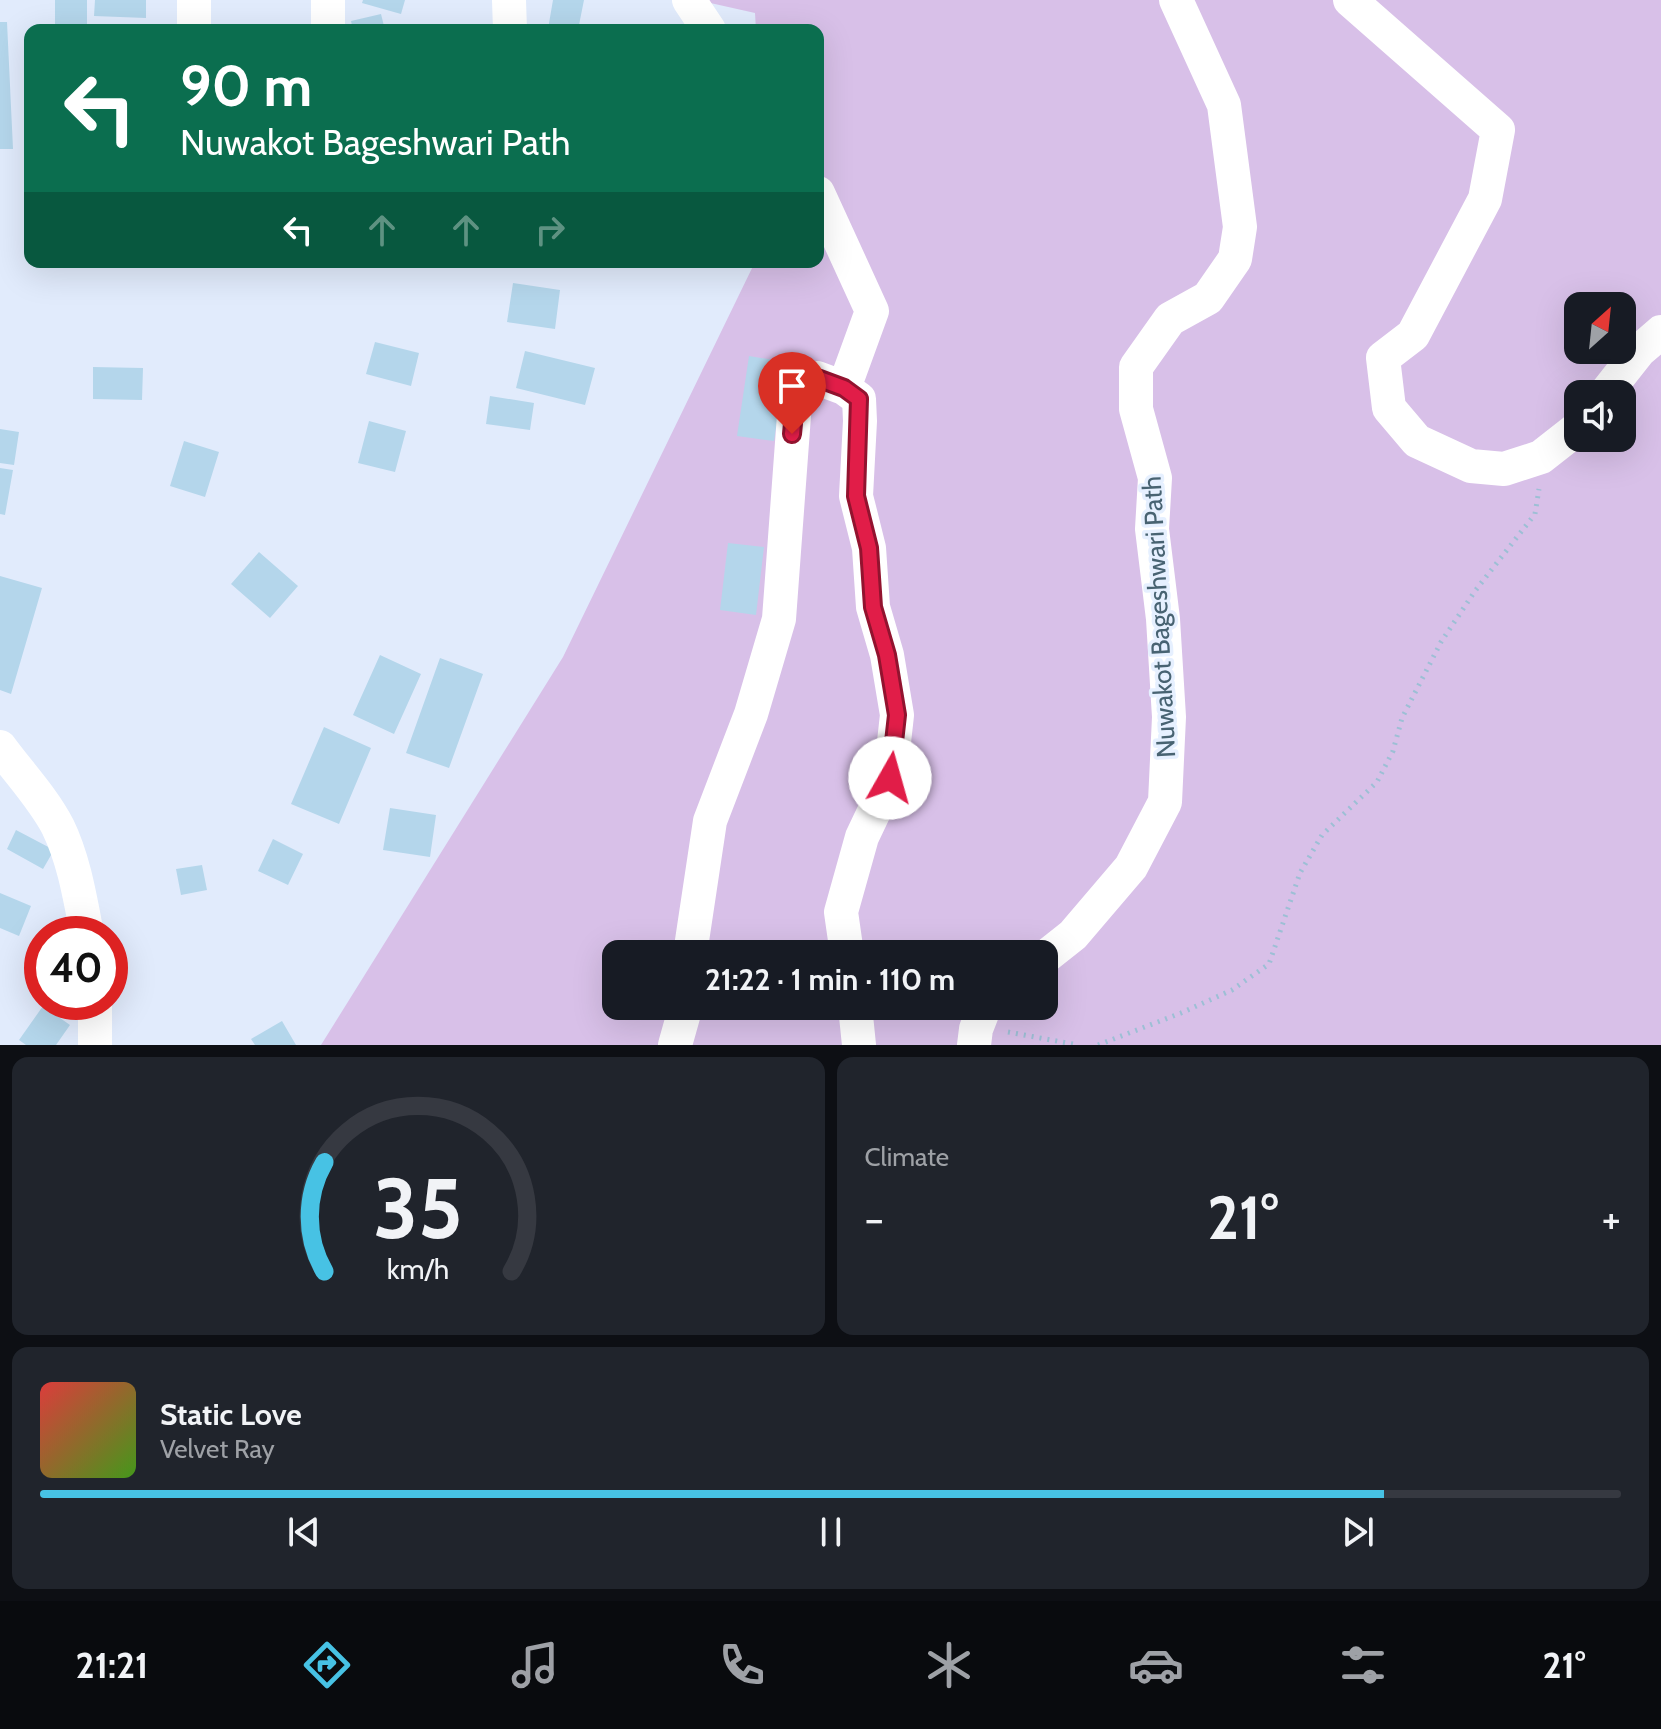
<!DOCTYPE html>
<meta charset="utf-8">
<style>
:root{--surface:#171b24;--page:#20242c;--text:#f1f3f6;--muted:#9ea1a6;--line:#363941;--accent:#47c2e4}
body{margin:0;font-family:Cabin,sans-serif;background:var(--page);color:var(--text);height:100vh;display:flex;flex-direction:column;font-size:30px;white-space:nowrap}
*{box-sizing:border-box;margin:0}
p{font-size:26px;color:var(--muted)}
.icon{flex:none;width:44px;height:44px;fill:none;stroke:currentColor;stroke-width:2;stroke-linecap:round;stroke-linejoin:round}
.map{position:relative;height:1045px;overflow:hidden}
.drawer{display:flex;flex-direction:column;gap:12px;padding:12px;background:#0d0f14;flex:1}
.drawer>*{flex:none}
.guide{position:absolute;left:24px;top:24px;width:800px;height:244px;border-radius:16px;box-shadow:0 8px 32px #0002;background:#0b6e4f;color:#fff;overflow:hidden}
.needle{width:52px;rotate:27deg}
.fabs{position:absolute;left:1564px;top:292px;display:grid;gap:16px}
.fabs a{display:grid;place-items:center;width:72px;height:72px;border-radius:16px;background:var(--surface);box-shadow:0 8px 32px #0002;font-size:40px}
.speed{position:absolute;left:24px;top:916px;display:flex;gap:16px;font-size:40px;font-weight:700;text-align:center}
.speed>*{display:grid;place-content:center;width:104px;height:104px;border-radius:50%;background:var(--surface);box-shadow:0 8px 32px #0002;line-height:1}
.speed .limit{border:12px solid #d22;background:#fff;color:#111}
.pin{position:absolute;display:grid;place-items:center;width:68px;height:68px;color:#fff;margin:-82px -34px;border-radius:50% 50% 50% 0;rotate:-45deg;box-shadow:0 0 8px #0007}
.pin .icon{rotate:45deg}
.me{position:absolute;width:88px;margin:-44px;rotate:7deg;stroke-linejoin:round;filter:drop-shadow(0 0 6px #0008)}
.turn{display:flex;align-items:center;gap:28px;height:168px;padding:0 24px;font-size:36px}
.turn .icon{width:104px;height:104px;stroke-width:2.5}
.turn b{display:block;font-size:56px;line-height:68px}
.lanes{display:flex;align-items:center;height:76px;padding:0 24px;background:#0003;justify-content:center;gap:40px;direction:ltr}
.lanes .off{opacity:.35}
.big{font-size:60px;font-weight:800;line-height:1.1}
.drawer .tile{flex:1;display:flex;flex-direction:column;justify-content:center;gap:12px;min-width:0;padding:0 28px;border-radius:16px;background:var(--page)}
.drawer .dial{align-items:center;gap:0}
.dial svg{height:208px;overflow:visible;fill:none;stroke:var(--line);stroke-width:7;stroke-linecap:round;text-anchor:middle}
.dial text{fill:var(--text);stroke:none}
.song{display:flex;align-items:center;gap:24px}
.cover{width:96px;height:96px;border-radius:12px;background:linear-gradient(135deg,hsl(0 70% 55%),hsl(100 70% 35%))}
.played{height:8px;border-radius:4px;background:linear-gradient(90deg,var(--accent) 85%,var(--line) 85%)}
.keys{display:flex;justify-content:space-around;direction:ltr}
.heat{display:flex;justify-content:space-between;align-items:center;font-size:44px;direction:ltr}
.drawer .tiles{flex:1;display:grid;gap:12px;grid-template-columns:1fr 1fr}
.tile:last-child{grid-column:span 2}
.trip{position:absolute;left:602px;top:940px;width:456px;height:80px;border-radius:16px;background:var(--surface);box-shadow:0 8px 32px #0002;font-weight:800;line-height:80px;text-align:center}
.tab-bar{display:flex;height:128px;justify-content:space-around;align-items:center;background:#090b0e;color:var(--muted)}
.tab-bar .icon{width:56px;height:56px}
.tab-bar .active{color:var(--accent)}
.tab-bar b{font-size:36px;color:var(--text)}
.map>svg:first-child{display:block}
.green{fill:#d8c0e8;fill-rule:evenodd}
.building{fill:#b4d6eb}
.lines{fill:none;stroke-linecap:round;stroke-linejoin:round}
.path{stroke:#9dbfd5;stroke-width:5;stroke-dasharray:2 6;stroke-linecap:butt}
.minor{stroke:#fff;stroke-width:34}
.route-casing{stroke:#92132f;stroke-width:20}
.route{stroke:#e11d48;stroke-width:14}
.labels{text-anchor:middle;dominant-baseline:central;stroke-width:7;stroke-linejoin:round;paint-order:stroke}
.street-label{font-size:26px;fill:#486372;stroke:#e6f0ff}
</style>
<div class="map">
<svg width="1661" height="1045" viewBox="0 0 1661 1045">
<rect width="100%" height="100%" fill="#e1ebfc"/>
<!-- green -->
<path class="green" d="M 697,0 L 1661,0 L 1661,1045 L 321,1045 L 563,657 L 755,262 L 818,262 L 818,30 L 756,30 L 755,13 ZM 1578,306 L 1622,306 L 1622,350 L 1578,350 ZM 1578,394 L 1622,394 L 1622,438 L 1578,438 ZM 616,954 L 1044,954 L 1044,1006 L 616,1006 Z"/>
<!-- building -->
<path class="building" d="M 55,0 L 87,0 L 87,30 L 55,30 Z
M 95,0 L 146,0 L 146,18 L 94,16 Z
M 363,0 L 405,0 L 401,14 L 362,3 Z
M 553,0 L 584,0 L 578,30 L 548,29 Z
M 381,14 L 385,30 L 353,30 L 351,21 Z
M 0,22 L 7,22 L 13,149 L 0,149 Z
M 513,283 L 560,290 L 555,329 L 507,322 Z
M 375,342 L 419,353 L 411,386 L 366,374 Z
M 525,351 L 595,368 L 585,405 L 516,388 Z
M 749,356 L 786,362 L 774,441 L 737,436 Z
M 93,367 L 143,368 L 142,400 L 93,399 Z
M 490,396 L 534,403 L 530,430 L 486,424 Z
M 369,421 L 406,431 L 395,472 L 358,463 Z
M 0,429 L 19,432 L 14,465 L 0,463 Z
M 184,441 L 219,452 L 205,497 L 170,486 Z
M 0,468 L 13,470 L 5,515 L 0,514 Z
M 728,543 L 764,547 L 756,615 L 720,610 Z
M 259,552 L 298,586 L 270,618 L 231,584 Z
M 0,576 L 42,588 L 11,694 L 0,690 Z
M 380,655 L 421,674 L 394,734 L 353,715 Z
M 440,658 L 483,674 L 449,768 L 406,753 Z
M 324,727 L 371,748 L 339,824 L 291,804 Z
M 390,808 L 436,815 L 430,857 L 383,850 Z
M 16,830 L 54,850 L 43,869 L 7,849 Z
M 273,839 L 303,854 L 288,885 L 258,871 Z
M 202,865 L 207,890 L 181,895 L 176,869 Z
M 0,893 L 31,906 L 19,936 L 0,928 Z
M 43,1006 L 70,1025 L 56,1045 L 26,1045 L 19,1040 Z
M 282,1021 L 296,1045 L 255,1045 L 251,1039 Z"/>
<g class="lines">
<!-- path -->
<path class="path" d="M 1008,1032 L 1078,1045
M 1098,1045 L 1181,1013 L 1232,990 L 1269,964 L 1300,873 L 1322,835 L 1377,782 L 1393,751 L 1402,718 L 1441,642 L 1475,591 L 1535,514 L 1539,489"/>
<!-- minor -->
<path class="minor" d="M 328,0 L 328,30
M 509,0 L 510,30
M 689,0 L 709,30
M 1350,0 L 1498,130 L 1485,199 L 1413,335 L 1383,358 L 1389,408 L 1417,441 L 1471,466 L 1504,469 L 1541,457 L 1578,428
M 194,30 L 194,0
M 818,193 L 872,311 L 844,388
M 1605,394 L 1639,351 L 1661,332
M 0,747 C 19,773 43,798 58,827 C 74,860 80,898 87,934
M 690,954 L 710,821 L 751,714 L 779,619 L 795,402 L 817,378 L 844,388 L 859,399 L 860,421 L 856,496 L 869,548 L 873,607 L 887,655 L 897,715 L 890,778 L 862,837 L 841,912 L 847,954
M 1044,958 L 1073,935 L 1131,867 L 1165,802 L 1169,717 L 1163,619 L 1152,529 L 1155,478 L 1136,409 L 1136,367 L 1170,319 L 1208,298 L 1235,259 L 1240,227 L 1224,105 L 1176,0
M 95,1002 L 95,1045
M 855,1006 L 859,1045
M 675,1045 L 686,1006
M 974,1045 L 976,1029 L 985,1006"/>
</g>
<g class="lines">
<defs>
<path id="route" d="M 792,434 L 795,402 L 817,378 L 844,388 L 859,399 L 856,496 L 869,548 L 873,607 L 887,655 L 897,715 L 890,778"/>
</defs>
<!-- route casing -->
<use href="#route" class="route-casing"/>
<!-- route -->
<use href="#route" class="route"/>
</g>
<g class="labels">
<!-- street labels -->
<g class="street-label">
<text transform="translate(1159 617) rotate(-93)">Nuwakot Bageshwari Path</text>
</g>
</g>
</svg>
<div class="fabs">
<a><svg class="needle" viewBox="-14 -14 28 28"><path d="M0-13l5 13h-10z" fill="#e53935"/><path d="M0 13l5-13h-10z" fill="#9ea1a6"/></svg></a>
<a><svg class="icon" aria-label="sound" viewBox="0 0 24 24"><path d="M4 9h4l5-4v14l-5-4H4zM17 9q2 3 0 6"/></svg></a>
</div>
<div class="speed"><div class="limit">40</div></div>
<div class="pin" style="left:792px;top:434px;background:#d93025"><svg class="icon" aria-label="arrive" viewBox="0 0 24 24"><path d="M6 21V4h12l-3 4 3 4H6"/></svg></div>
<svg class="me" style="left:890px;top:778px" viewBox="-20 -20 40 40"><circle r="19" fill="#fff"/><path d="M0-13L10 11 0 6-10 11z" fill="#e11d48"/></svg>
<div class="trip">21:22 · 1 min · 110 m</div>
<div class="guide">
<div class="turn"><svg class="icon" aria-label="left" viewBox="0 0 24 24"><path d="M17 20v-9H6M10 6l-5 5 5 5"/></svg><div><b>90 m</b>Nuwakot Bageshwari Path</div></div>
<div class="lanes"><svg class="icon" aria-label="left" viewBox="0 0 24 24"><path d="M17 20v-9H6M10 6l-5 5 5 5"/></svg><svg class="icon off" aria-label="ahead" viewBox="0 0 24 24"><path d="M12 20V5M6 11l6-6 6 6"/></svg><svg class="icon off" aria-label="ahead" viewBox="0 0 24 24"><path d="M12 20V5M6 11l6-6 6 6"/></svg><svg class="icon off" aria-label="right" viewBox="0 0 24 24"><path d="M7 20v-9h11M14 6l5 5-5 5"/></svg></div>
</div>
</div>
<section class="drawer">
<div class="tiles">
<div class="tile dial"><svg viewBox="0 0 100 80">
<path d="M14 69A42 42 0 1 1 86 69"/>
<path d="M14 69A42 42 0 0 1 14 27" stroke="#47c2e4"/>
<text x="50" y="56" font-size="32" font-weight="700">35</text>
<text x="50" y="72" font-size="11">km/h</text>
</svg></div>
<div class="tile"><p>Climate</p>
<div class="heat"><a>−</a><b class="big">21°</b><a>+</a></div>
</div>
<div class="tile">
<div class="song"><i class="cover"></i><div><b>Static Love</b><p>Velvet Ray</p></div></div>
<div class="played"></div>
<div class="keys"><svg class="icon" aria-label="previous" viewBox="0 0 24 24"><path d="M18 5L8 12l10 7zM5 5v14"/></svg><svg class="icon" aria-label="pause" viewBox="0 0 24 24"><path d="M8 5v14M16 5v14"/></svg><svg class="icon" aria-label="next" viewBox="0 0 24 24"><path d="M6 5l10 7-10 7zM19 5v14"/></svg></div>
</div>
</div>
</section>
<nav class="tab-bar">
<b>21:21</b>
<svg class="icon active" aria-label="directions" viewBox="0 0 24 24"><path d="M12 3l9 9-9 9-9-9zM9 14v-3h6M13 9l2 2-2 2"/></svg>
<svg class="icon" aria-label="music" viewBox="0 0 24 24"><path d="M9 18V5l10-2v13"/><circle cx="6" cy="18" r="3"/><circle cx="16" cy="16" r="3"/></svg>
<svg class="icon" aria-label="phone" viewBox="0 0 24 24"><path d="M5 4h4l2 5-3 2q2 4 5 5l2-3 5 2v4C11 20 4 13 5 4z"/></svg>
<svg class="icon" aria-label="climate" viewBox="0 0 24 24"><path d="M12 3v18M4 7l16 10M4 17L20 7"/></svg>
<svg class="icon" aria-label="car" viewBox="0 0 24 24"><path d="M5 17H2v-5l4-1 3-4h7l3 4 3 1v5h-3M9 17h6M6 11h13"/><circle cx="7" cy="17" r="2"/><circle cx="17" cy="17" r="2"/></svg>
<svg class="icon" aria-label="filters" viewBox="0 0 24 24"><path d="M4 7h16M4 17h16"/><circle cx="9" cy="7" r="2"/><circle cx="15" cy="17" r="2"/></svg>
<b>21°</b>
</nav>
